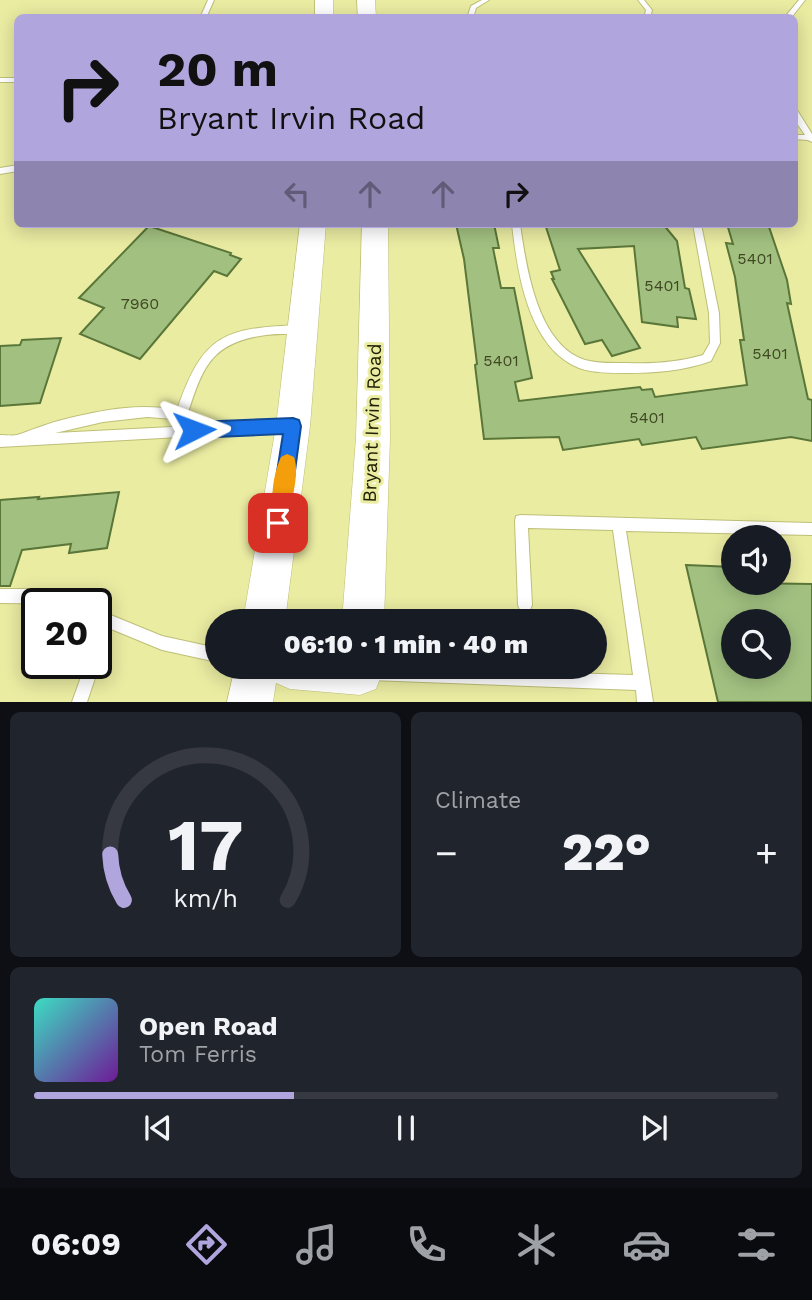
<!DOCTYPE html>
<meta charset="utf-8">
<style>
:root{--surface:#171b24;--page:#20242c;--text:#f1f3f6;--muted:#9ea1a6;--line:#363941;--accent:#b1a5dd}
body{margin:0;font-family:"Work Sans",sans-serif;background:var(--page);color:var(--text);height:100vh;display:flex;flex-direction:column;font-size:26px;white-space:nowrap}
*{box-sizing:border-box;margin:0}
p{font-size:23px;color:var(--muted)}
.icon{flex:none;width:38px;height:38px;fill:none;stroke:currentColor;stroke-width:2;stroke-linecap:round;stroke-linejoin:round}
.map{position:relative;height:702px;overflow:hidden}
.details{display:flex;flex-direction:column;gap:10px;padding:10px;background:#0d0f14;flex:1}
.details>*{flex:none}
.top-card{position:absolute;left:14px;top:14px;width:784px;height:214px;border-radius:10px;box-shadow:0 4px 18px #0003;background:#b1a5dd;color:#111;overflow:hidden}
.controls{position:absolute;left:721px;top:525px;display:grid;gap:14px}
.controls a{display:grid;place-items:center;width:70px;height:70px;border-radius:50%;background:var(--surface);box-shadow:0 4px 18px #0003;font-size:35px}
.speed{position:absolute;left:21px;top:588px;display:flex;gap:14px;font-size:35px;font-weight:700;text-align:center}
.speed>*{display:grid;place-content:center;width:91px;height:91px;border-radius:50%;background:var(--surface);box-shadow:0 4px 18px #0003;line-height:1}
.speed .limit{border:4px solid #111;border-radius:10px;background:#fff;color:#111}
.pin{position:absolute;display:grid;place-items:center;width:60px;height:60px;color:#fff;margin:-30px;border-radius:14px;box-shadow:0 4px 10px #0006}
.me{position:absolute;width:77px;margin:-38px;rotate:87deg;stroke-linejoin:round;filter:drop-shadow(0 0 5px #0008)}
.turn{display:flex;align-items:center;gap:24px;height:147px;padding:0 28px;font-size:32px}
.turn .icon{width:91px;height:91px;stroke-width:2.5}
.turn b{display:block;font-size:49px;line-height:60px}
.lanes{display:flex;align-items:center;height:66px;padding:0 28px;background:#0003;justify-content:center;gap:35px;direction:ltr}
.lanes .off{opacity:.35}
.big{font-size:52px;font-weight:800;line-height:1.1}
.details .tile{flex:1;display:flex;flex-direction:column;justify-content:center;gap:10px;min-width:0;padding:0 24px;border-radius:10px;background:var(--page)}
.details .dial{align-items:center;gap:0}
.dial svg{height:182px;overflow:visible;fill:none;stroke:var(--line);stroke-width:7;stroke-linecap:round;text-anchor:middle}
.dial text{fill:var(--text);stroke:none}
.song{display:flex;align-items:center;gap:21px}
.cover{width:84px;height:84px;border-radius:10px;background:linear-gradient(135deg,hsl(170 70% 55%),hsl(280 70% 35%))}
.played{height:7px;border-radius:4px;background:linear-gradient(90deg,var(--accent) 35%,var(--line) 35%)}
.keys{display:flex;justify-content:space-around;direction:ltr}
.heat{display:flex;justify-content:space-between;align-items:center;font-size:38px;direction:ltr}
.details .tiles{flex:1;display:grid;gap:10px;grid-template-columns:1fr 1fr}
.tile:last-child{grid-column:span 2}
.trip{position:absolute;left:205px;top:609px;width:402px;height:70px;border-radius:35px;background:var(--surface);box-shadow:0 4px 18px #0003;font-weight:800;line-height:70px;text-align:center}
.dock{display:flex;height:112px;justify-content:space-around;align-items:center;background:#090b0e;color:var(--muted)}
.dock .icon{width:49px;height:49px}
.dock .on{color:var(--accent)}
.dock b{font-size:32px;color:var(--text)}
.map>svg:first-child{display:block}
.building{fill:#a2c181;stroke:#5a7638;stroke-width:2;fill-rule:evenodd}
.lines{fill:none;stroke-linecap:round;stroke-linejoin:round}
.lane-casing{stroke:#bebf77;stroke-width:2}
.secondary-casing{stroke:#bebf77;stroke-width:1}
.lane{fill:#fff;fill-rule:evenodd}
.secondary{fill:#fff;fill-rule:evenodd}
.route{fill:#1a73e8;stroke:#114b97;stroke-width:2}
.slow{fill:#f59e0b}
.labels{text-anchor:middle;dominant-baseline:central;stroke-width:6;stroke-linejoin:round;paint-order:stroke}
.number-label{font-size:16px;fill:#404822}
.street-label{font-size:19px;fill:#1f1f02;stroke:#eaeca2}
</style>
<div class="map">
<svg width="812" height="702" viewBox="0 0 812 702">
<rect width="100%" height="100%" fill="#eaeca2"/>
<!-- building -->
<path class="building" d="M 456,224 L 494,224 L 499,248 L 493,248 L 501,288 L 514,288 L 532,378 L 515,382 L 519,401 L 640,387 L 642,390 L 652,389 L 655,397 L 747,385 L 740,340 L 744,340 L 735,277 L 726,243 L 733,244 L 727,224 L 768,224 L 787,280 L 791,304 L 787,303 L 808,399 L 812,400 L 812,441 L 791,437 L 702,449 L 696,437 L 642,445 L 639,439 L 563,450 L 559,437 L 484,439 L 475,365 L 477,364 L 464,259 Z
M 545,224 L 663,224 L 677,241 L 685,288 L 689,289 L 696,319 L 677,317 L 678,327 L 642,322 L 634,246 L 578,249 L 640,348 L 612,356 L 602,340 L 585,344 L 552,279 L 554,279 L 551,272 L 560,270 Z
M 149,226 L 231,253 L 230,255 L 241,259 L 227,276 L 214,271 L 140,359 L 80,334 L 104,308 L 79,298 Z
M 61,338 L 40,403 L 0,406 L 0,346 L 20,345 L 22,340 Z
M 119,492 L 107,548 L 69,553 L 71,544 L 22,550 L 10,586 L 0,586 L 0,500 L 39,497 L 38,499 Z
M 686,565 L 733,567 L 733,583 L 812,584 L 812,702 L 718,702 ZM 733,621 L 779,621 L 779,667 L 733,667 Z"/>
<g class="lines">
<defs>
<path id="lane" d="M 208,0 L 214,0 L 206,18 L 200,18 Z
M 482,0 L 489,0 L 476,8 L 473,18 L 467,18 L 471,6 Z
M 638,0 L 644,0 L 652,10 L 650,18 L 644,18 L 646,10 Z
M 799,0 L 805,0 L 791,18 L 784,18 Z
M 0,78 L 18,78 L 18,82 L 0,82 Z
M 794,110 L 797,110 L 812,134 L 812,142 L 808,140 L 794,139 L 794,135 L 805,135 L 794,119 Z
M 18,165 L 18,171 L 0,174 L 0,168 Z
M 512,224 L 520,224 C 526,266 537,345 585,360 C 599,364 614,363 628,363 C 654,364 679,362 703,355 L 710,343 L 709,313 L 693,224 L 701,224 L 719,313 L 720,343 L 711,361 C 683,371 656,373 626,373 C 610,373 594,373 579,368 C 528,348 517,271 512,224 Z
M 301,325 L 305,326 L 306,329 L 305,332 C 292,335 279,333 266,335 C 213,342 203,365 188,413 L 213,424 L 287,421 L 291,422 L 293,426 L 291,430 L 287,431 L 0,447 L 0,435 C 5,435 12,436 17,435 C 29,431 44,425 58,421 C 96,411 138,402 177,410 C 203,334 224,328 301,325 ZM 147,417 L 174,419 L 172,427 L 55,433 L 103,422 Z
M 521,515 L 812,523 L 812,535 L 626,531 L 653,702 L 637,702 L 636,690 L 370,680 L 365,678 L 363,673 L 365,668 L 367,667 L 633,675 L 613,530 L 528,528 L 532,605 L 530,610 L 525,612 L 520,610 L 518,605 L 515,521 L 516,516 Z
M 0,589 L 43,589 L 75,599 L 77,604 L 0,603 Z
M 96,609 L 162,636 L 217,648 L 217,662 L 162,650 L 111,629 L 101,658 L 99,659 L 100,663 L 87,702 L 72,702 L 86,663 L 96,663 L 96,632 L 99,624 L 96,623 Z"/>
<path id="secondary" d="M 315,0 L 333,0 L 333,18 L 315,18 Z
M 357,0 L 375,0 L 376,18 L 358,18 Z
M 300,224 L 326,224 L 310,426 L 285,621 L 243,621 L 276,426 Z
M 362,224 L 388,224 L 390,438 L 384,621 L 342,621 L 356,438 Z
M 235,667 L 380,667 L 382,673 L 376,689 L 360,695 L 290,689 L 276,683 L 273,702 L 227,702 Z"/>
</defs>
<!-- lane casing -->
<use href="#lane" class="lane-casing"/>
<!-- secondary casing -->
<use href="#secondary" class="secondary-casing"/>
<!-- lane -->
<use href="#lane" class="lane"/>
<!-- secondary -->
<use href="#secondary" class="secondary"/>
</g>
<!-- route -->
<path class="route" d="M 293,418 L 299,420 L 301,426 L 288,523 L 285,530 L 278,533 L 271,530 L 269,523 L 283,434 L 194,438 L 187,436 L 185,430 L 187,424 L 194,422 Z"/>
<!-- slow -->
<path class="slow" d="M 287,454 L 294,457 C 299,470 294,496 288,509 L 281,512 L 275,509 C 269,496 275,470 281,457 Z"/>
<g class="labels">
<!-- number labels -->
<g class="number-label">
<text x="755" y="258">5401</text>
<text x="662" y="285">5401</text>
<text x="140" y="303">7960</text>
<text x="770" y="353">5401</text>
<text x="501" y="360">5401</text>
<text x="647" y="417">5401</text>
</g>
<!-- street labels -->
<g class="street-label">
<text transform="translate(372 423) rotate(-88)">Bryant Irvin Road</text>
</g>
</g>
</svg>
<div class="controls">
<a><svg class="icon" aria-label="sound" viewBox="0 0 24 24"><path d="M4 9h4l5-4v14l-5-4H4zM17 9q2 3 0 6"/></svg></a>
<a><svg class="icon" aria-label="search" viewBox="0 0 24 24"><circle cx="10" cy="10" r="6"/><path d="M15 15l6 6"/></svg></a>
</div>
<div class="speed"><div class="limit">20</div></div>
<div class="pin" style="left:278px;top:523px;background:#d93025"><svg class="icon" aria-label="arrive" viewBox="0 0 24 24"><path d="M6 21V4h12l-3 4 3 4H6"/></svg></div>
<svg class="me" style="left:194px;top:430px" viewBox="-20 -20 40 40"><path d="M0-17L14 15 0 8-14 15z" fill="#1a73e8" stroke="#fff" stroke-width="4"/></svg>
<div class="trip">06:10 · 1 min · 40 m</div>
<div class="top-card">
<div class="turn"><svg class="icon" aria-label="right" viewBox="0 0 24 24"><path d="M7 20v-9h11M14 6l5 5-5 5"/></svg><div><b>20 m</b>Bryant Irvin Road</div></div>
<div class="lanes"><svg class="icon off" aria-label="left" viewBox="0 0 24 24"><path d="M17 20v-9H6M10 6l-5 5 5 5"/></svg><svg class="icon off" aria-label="ahead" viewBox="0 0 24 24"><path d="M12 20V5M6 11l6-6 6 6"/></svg><svg class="icon off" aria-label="ahead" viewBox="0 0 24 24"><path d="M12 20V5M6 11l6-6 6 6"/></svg><svg class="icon" aria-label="right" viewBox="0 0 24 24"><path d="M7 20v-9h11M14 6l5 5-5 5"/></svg></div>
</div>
</div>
<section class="details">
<div class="tiles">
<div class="tile dial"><svg viewBox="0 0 100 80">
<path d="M14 69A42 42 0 1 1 86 69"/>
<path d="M14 69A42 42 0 0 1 8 49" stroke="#b1a5dd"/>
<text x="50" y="56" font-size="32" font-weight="700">17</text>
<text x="50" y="72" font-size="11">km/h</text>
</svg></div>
<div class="tile"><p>Climate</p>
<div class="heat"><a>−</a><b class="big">22°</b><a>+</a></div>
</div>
<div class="tile">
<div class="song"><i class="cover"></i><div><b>Open Road</b><p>Tom Ferris</p></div></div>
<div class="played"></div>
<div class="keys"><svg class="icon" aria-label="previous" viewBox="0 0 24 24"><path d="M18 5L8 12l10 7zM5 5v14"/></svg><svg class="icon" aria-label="pause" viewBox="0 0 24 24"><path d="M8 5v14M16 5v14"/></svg><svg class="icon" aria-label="next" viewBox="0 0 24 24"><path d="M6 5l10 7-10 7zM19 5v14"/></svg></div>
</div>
</div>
</section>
<nav class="dock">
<b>06:09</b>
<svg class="icon on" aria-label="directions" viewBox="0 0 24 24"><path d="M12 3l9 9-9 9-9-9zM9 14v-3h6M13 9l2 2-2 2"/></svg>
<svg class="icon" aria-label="music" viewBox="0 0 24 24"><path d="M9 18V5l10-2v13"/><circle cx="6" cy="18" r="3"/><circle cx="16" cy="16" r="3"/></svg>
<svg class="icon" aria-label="phone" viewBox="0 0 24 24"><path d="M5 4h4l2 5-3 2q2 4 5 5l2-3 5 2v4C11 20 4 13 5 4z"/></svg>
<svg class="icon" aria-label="climate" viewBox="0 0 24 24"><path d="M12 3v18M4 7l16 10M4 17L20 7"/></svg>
<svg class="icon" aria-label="car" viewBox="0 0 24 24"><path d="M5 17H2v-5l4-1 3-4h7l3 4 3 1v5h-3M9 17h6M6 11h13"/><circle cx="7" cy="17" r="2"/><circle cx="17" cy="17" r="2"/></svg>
<svg class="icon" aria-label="filters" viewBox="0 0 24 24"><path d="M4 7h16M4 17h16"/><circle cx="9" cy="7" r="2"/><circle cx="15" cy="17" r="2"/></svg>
</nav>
